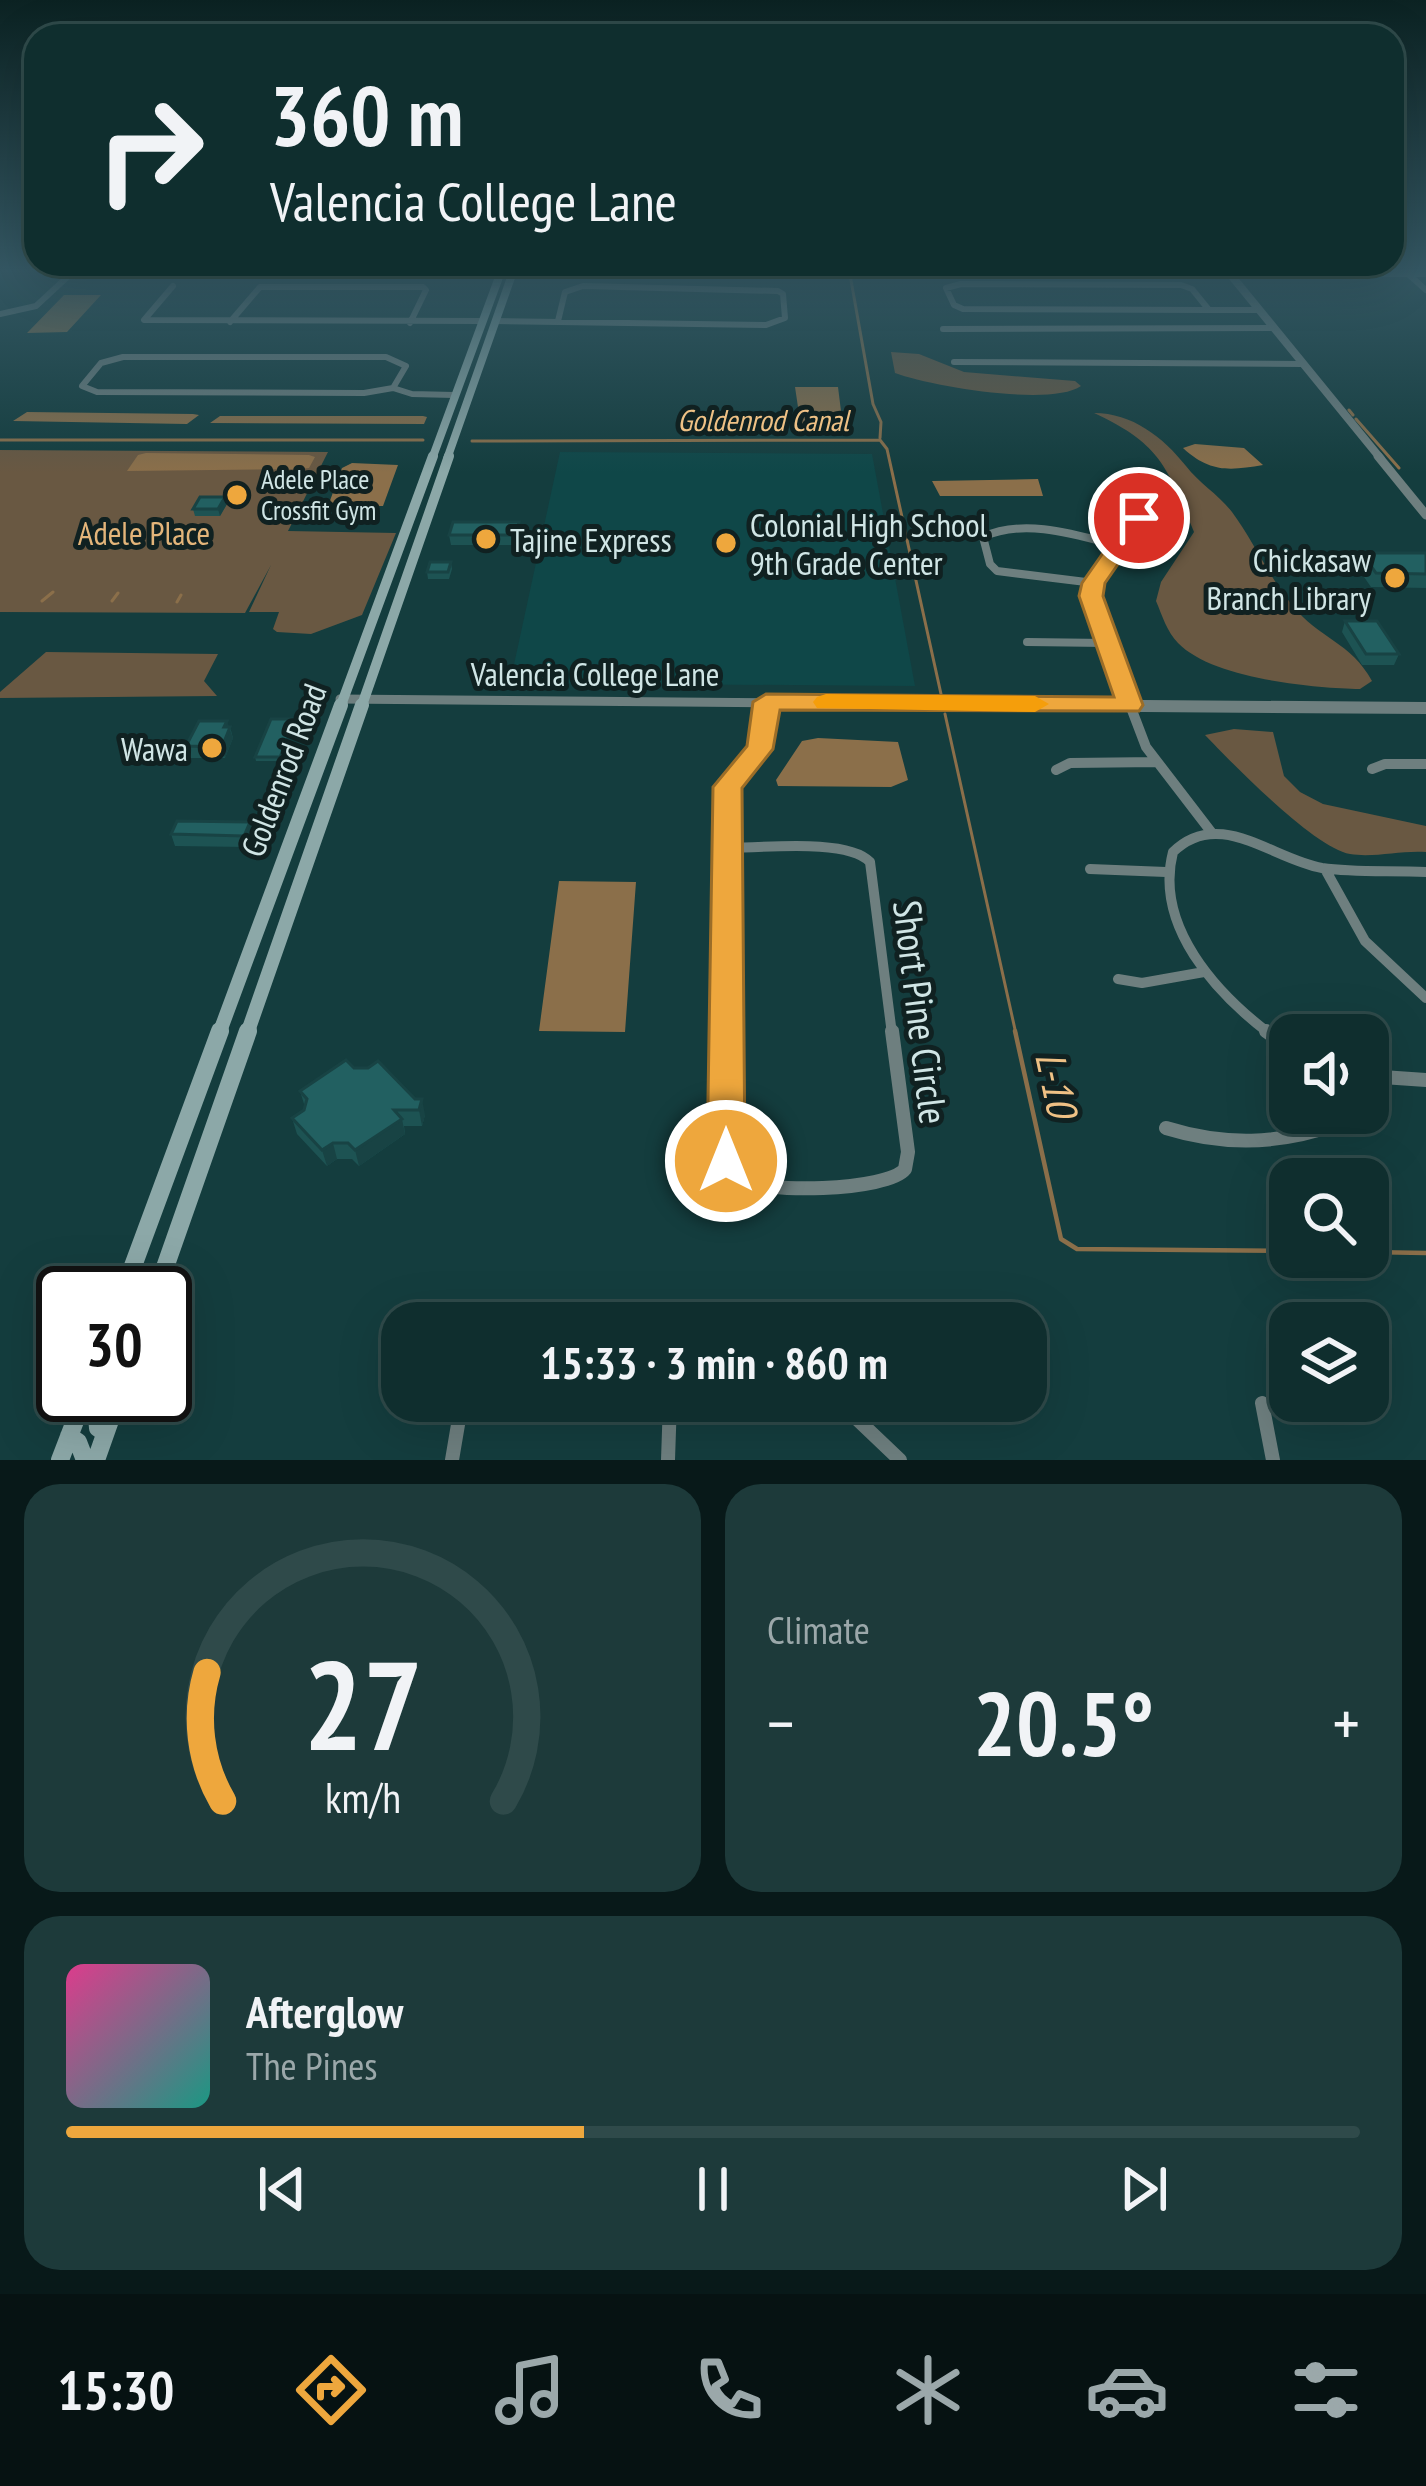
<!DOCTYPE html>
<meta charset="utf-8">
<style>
:root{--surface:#0f2e2e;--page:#1d3a3a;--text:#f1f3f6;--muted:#9ba8aa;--line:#2f4a4a;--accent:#eea73d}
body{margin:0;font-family:"PT Sans Narrow",sans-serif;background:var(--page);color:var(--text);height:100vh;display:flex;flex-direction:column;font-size:45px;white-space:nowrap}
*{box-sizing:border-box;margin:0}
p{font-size:39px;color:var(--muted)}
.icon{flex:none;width:66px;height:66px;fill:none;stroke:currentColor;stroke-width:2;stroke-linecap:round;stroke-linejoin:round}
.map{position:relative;height:1460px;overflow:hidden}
.details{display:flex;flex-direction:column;gap:24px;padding:24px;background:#081919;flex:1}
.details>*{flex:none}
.hud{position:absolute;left:24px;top:24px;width:1380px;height:252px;border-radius:36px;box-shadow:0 12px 48px #0002,0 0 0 3px var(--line);background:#0f2e2e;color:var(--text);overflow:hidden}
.controls{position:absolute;left:1269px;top:1014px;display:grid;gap:24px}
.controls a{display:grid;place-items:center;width:120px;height:120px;border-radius:24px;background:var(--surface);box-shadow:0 12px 48px #0002,0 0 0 3px var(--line);font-size:60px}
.speed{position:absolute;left:36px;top:1266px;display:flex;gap:24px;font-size:60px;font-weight:700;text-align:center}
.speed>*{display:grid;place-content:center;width:156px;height:156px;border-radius:50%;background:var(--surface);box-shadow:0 12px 48px #0002,0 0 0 3px var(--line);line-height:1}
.speed .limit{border:6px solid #111;border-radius:18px;background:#fff;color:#111}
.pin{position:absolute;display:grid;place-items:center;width:102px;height:102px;color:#fff;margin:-51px;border:6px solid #fff;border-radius:50%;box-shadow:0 3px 12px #0007}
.me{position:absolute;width:132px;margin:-66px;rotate:0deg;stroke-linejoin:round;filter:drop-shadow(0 0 9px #0008)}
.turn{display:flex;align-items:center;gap:42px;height:252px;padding:0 48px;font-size:54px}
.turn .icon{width:156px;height:156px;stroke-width:2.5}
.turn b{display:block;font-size:84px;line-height:102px}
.big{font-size:90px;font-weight:700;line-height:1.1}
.details .tile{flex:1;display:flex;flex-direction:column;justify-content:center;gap:18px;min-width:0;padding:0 42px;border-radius:36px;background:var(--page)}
.details .dial{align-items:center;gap:0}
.dial svg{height:312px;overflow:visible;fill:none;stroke:var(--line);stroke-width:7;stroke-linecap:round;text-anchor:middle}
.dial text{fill:var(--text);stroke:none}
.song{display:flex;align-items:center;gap:36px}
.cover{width:144px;height:144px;border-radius:18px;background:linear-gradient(135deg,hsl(330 70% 55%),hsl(170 70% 35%))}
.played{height:12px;border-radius:6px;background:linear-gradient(90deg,var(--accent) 40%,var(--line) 40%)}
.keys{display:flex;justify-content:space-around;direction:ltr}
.heat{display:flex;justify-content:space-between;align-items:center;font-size:66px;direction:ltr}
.details .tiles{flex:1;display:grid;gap:24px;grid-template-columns:1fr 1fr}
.tile:last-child{grid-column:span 2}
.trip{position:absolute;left:381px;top:1302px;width:666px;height:120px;border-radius:36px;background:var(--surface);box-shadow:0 12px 48px #0002,0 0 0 3px var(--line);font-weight:700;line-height:120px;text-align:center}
.menu{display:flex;height:192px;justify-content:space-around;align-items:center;background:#061212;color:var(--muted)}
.menu .icon{width:84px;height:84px}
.menu .active{color:var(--accent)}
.menu b{font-size:54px;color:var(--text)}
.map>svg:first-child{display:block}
.built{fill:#0f4748}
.green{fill:#695842}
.water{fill:#8b6f4a}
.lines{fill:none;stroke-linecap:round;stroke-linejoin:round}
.stream-far1{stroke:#8b6f4a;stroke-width:3}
.stream{stroke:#8b6f4a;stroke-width:4.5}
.minor-far3{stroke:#6e7f7f;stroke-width:6}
.minor-far2{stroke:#6e7f7f;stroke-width:8}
.minor-far1{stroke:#6e7f7f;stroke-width:10}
.minor{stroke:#6e7f7f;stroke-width:14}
.tertiary-far2{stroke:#6e7f7f;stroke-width:8}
.tertiary-far1{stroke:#6e7f7f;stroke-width:9}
.tertiary{stroke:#6e7f7f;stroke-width:12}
.secondary-far3{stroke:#8ca8a8;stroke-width:8}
.secondary-far2{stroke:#8ca8a8;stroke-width:10}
.secondary-far1{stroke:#8ca8a8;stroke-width:14}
.secondary{stroke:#8ca8a8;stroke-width:18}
.wall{fill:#1d5353}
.shaded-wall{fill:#184344}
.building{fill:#226061;stroke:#184344;stroke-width:3}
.route{fill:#eea73d;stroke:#9b6d28;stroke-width:3}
.slow{fill:#f59e0b}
.poi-dot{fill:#eea73d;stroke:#102121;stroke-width:4.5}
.labels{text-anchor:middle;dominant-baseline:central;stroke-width:10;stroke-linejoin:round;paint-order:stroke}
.far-poi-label{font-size:27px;fill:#d0e5e5;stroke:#102121;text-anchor:start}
.far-water-label{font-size:30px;font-style:italic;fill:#efc185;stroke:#102121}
.poi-label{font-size:33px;fill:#d0e5e5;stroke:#102121;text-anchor:start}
.park-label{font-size:33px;fill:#e3b57a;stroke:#102121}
.street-label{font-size:33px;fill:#d0e5e5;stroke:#102121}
.near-street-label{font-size:39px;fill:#d0e5e5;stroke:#102121}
.near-water-label{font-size:42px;font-style:italic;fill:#efc185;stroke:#102121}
</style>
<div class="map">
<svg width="1426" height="1460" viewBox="0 0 1426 1460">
<rect width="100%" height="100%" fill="#143d3e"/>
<!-- built -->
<path class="built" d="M 560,452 L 872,454 L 915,686 L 510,683 Z"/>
<!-- green -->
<path class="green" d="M 891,352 L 919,354 L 964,372 L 1075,381 L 1081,386 C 1051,407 930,386 895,373 Z
M 1094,413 C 1132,413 1163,437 1186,466 C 1199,483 1219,495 1232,512 C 1254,542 1269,577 1293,606 C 1318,638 1351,642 1372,681 L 1360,689 C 1312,688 1213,679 1178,643 C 1167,632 1162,615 1156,601 L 1161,582 L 1194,532 C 1167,467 1161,444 1094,413 Z
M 0,450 L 328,452 L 288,531 L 396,533 L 362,615 L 311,634 L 277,632 L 273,629 L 279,612 L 249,612 L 271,565 L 245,613 L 0,612 Z
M 46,652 L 218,654 L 204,681 L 217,696 L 0,698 L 0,692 Z
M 1234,729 L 1273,732 L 1284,776 L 1300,792 L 1323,804 L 1426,826 L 1426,852 C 1402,850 1374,858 1350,854 C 1314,848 1232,763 1205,735 Z"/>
<!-- water -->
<path class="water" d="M 64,295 L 101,295 L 67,332 L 27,333 Z
M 795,387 L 838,387 L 843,427 L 801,427 Z
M 27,412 L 193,414 L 199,415 L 187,424 L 13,421 Z
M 220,416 L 423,416 L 427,417 L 424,424 L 210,423 Z
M 1195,444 L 1244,448 L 1263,465 C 1232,470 1211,474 1183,448 Z
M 146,453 L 309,455 L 315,457 L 309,468 L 301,469 L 127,471 L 138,455 Z
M 352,463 L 398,465 L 383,506 L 328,506 L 342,468 Z
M 1038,479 L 1043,496 L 940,496 L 932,481 Z
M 818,738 L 898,742 L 908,780 L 891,787 L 778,786 L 776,780 L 802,741 Z
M 559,881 L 636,882 L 625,1032 L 539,1031 Z"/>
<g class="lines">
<!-- stream-far1 -->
<path class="stream-far1" d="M 849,269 L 873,404 L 881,422 L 880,438
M 1349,410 L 1353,415
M 1356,419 L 1399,468
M 0,440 L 423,440
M 880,440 L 887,449 L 941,694
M 472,441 L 880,440
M 42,601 L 53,592
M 112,601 L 118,593
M 177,602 L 181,595
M 945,714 L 1016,1034"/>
<!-- stream -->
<path class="stream" d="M 1015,1031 L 1061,1239 L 1077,1249 L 1290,1251
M 1368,1252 L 1426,1253"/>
<!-- minor-far3 -->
<path class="minor-far3" d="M 1407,273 L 1426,290
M 961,284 L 1181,285 L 1192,289 L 1209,310 L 963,309 L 954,305 L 946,288 Z
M 173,286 L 144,320 L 482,321
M 1209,310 L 1259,310
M 0,314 L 36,306 L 76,269
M 495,321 L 766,325 L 785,318 L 783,294 L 778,291 L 583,286 L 565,292 L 558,321
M 230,322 L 260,287 L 423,287 L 426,290 L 410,323
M 943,329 L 1273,328
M 123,357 L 386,357 L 406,366 L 393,388 L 364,393 L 97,392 L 82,386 L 101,363 Z
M 954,362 L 1303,364
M 393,388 L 412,394 L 454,395"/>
<!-- minor-far2 -->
<path class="minor-far2" d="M 1126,500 L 1136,510 L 1137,526 L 1094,583 L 1092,606 L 1131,708
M 1094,583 L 997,571 L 990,564 L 983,537 C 1025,517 1080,536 1123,547
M 1027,642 L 1106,643
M 766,708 L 767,702"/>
<!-- minor-far1 -->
<path class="minor-far1" d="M 1130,705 L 1146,747 L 1212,833
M 1372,769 L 1385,764 L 1426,764
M 1056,770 L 1070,763 L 1157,762
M 727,848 C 761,848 848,838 870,862 L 892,1034
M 727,848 L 727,787 L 760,749 L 767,705
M 1090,869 L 1166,872
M 1325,869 L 1365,941 L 1426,998
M 1118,979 L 1142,983 L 1204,972
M 726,1034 L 727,848
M 1270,1034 C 1216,993 1154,926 1173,852 C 1219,807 1272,859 1322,868 C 1356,873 1392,870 1426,872"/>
<!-- minor -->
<path class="minor" d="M 726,1031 L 726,1161 C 727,1162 735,1176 737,1177 C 759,1195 888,1191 905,1169 L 908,1152 L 892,1031
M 1266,1031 L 1290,1048
M 1368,1076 L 1426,1080
M 1166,1128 C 1224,1146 1279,1145 1337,1124 L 1339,1113
M 838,1401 L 900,1460
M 1262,1403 L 1273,1460
M 452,1460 L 462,1401
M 668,1460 L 670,1401"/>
<!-- tertiary-far2 -->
<path class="tertiary-far2" d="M 1226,269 L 1381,459
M 1229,273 L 1426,273"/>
<!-- tertiary-far1 -->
<path class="tertiary-far1" d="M 1378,456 L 1426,515
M 340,699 L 1372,708"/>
<!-- tertiary -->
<path class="tertiary" d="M 1010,705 L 1426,708"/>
<!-- secondary-far3 -->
<path class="secondary-far3" d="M 432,459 L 502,269
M 447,459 L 514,269"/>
<!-- secondary-far2 -->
<path class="secondary-far2" d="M 340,708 L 433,456
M 361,708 L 449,456"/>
<!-- secondary-far1 -->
<path class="secondary-far1" d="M 219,1034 L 341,705
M 247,1034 L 362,705"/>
<!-- secondary -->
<path class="secondary" d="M 123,1293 L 220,1031
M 156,1293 L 248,1031
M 95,1395 L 98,1428 L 105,1433
M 69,1436 L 78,1442 L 85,1460
M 60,1460 L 85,1395
M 96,1460 L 119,1395"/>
</g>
<!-- wall -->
<path class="wall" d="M 227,504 L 220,516 L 195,516 L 193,509 Z
M 520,533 L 517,545 L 451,545 L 449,535 Z
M 1362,553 L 1426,553 L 1426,588 L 1371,587 L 1357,567 Z
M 451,562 L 452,569 L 449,579 L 428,579 L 427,572 Z
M 1345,621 L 1399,654 L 1394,665 L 1362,665 L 1342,632 Z
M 297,723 L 281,761 L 256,761 L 255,757 Z
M 228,727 L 230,727 L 233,738 L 225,758 L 190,758 L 186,746 Z
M 171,834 L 253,834 L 247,847 L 175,846 Z
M 354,1068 L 425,1115 L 422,1126 L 404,1126 L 405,1134 L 359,1166 L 352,1159 L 337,1159 L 327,1166 L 297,1134 L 292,1118 L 304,1110 L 305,1107 L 300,1091 Z"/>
<!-- shaded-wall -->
<path class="shaded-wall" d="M 225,497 L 227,504 L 220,516 L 218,509 Z
M 296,719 L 297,723 L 281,761 L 280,757 Z
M 227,721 L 233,738 L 225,758 L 222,747 L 224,727 Z
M 250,822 L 253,834 L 247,847 L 244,836 Z
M 422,1099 L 425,1115 L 422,1126 L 419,1110 Z
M 402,1119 L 405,1134 L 359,1166 L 355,1150 Z
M 333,1143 L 337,1159 L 327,1166 L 322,1150 Z"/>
<!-- building -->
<path class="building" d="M 200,497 L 225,497 L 218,509 L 193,509 Z
M 453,522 L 519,522 L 516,535 L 449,535 Z
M 1362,553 L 1426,553 L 1426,574 L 1376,573 Z
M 430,562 L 451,562 L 448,572 L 427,572 Z
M 1345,621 L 1377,621 L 1399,654 L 1366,654 Z
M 271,719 L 296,719 L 280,757 L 255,757 Z
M 199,721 L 227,721 L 224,727 L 230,727 L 222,747 L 186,746 Z
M 177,821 L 250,822 L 244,836 L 171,834 Z
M 346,1060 L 354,1068 L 368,1068 L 378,1061 L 415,1099 L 422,1099 L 419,1110 L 394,1110 L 402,1119 L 355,1150 L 348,1143 L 333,1143 L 322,1150 L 292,1118 L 304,1110 L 307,1099 L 300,1091 Z"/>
<!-- sky -->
<linearGradient id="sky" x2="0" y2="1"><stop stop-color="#0b2222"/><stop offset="0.57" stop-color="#345763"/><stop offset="1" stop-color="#345763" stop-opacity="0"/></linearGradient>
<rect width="1426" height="473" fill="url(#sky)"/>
<!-- route -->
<path class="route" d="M 1139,511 L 1150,518 L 1105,583 L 1103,596 L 1143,705 L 1139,711 L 780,710 L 773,749 L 742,788 L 745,1161 L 739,1172 L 726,1177 L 712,1172 L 707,1161 L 713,787 L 747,746 L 753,702 L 766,694 L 1114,697 L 1079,596 L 1082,583 L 1131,513 Z"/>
<!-- slow -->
<path class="slow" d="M 826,694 L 1035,696 L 1049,704 L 1035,712 L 817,708 L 813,702 L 817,697 Z"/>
<!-- markers -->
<g class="poi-dot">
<circle cx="237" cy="495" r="12"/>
<circle cx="486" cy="539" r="12"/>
<circle cx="726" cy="543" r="12"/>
<circle cx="1395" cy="578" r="12"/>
<circle cx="212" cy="748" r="12"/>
</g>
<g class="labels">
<!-- far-poi labels -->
<g class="far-poi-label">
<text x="261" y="479">Adele Place<tspan x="261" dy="31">Crossfit Gym</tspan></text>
</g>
<!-- far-water labels -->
<g class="far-water-label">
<text x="763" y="419">Goldenrod Canal</text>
</g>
<!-- poi labels -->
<g class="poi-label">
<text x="750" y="524">Colonial High School<tspan x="750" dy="38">9th Grade Center</tspan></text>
<text x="510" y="539">Tajine Express</text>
<text x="1371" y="559" text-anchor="end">Chickasaw<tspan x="1371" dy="38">Branch Library</tspan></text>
<text x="188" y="748" text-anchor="end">Wawa</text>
</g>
<!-- park labels -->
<g class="park-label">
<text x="144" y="532">Adele Place</text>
</g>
<!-- street labels -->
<g class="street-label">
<text x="595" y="673">Valencia College Lane</text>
<text transform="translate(283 770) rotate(-69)">Goldenrod Road</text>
</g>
<!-- near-street labels -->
<g class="near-street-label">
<text transform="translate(921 1012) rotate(83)">Short Pine Circle</text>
</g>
<!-- near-water labels -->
<g class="near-water-label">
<text transform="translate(1057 1084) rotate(78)">L-10</text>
</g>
</g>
</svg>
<div class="controls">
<a><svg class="icon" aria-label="sound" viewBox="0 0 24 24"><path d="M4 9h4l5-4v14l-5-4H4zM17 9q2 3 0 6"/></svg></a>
<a><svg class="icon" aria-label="search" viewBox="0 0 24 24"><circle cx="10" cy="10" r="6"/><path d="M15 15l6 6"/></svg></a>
<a><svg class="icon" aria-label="layers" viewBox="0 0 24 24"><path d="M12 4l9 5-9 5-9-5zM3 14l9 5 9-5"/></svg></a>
</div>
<div class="speed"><div class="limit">30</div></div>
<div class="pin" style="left:1139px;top:518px;background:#d93025"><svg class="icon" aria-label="arrive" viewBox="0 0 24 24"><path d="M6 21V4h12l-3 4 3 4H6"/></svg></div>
<svg class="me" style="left:726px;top:1161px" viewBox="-20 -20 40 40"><circle r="17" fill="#eea73d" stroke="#fff" stroke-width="3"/><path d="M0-11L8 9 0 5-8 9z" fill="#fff"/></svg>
<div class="trip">15:33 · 3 min · 860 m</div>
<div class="hud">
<div class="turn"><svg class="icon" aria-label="right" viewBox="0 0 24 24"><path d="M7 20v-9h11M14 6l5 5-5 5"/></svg><div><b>360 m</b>Valencia College Lane</div></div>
</div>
</div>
<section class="details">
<div class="tiles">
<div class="tile dial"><svg viewBox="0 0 100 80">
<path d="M14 69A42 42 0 1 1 86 69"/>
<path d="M14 69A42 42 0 0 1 10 36" stroke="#eea73d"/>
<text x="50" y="56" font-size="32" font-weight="700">27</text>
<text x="50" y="72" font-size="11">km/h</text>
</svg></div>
<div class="tile"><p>Climate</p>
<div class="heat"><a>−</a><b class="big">20.5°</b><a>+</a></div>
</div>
<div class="tile">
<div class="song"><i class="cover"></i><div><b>Afterglow</b><p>The Pines</p></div></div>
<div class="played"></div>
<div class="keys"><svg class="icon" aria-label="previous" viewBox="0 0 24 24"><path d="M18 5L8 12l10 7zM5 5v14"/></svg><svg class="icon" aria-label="pause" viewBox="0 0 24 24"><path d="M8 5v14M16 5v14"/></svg><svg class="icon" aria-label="next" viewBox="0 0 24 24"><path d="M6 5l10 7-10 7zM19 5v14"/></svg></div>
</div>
</div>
</section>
<nav class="menu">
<b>15:30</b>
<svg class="icon active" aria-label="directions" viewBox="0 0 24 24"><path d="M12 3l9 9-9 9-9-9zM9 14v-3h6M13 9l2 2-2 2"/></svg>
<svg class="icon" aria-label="music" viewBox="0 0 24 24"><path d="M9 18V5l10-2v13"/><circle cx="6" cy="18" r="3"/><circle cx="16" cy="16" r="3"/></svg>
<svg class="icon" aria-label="phone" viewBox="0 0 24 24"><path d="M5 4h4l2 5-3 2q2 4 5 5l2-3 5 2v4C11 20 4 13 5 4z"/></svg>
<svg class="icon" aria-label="climate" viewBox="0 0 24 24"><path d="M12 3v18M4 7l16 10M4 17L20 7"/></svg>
<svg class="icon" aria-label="car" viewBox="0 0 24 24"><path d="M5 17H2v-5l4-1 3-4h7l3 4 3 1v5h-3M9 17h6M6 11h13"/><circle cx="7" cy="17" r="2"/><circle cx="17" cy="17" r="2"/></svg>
<svg class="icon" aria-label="filters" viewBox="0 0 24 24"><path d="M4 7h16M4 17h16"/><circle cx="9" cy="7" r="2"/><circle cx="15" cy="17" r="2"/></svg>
</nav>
